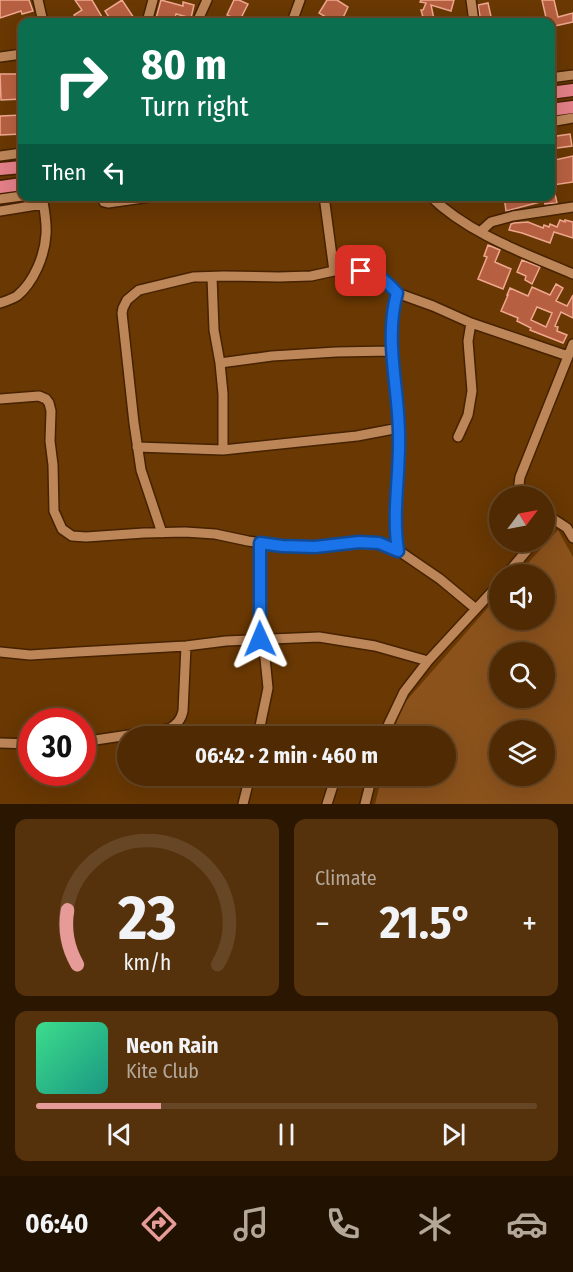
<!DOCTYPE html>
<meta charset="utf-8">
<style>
:root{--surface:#4f2a02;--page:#55320c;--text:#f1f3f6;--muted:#b3a799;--line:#664624;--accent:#e69b98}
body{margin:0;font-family:"Fira Sans Condensed",sans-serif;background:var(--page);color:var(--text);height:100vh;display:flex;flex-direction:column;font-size:22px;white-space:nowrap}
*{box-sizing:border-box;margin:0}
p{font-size:20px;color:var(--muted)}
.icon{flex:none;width:33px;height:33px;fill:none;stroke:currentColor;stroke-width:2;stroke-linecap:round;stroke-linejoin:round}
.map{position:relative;height:804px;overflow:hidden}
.details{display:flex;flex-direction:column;gap:15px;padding:15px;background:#2b1701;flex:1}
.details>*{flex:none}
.guide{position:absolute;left:18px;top:18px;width:537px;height:183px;border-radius:12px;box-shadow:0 6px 24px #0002,0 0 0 2px var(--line);background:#0b6e4f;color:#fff;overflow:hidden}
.needle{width:39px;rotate:58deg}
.fabs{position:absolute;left:489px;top:486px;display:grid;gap:12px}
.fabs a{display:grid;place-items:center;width:66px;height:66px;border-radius:50%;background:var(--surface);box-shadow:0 6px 24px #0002,0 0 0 2px var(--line);font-size:30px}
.speed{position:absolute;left:18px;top:708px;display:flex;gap:12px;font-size:30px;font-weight:700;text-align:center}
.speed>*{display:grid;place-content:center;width:78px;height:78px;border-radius:50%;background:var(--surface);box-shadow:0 6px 24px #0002,0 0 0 2px var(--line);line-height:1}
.speed .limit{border:9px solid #d22;background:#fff;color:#111}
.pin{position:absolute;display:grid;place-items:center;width:51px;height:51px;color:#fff;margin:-26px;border-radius:12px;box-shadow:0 3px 9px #0006}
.me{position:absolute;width:66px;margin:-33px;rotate:359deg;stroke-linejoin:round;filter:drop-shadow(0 0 4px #0008)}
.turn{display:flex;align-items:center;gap:21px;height:126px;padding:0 24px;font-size:27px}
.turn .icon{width:78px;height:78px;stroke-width:2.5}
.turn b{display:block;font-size:42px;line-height:51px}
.then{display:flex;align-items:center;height:57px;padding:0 24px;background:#0003;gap:12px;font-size:22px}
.big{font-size:45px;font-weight:700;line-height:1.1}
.details .widget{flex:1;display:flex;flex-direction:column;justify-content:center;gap:9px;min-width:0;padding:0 21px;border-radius:12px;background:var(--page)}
.details .dial{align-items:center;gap:0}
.dial svg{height:156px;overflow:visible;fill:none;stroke:var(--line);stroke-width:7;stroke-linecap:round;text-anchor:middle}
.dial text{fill:var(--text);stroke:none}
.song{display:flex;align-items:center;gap:18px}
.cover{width:72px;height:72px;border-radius:9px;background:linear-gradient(135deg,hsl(150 70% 55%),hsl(170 70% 35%))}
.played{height:6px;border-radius:3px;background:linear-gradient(90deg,var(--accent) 25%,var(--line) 25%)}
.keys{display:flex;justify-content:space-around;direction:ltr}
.heat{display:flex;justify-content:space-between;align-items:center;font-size:33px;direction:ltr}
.details .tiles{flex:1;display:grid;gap:15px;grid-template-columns:1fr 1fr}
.widget:last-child{grid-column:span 2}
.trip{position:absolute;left:117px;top:726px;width:339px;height:60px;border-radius:30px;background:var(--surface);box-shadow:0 6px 24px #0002,0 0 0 2px var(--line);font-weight:700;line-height:60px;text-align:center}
.tab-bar{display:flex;height:96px;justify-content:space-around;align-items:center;background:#201101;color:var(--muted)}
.tab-bar .icon{width:42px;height:42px}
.tab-bar .selected{color:var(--accent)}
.tab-bar b{font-size:27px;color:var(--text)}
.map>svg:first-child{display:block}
.green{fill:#8b521c;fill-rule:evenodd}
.building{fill:#b76041;stroke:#efa88f;stroke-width:1.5;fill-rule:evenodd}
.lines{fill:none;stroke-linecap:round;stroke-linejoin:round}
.minor-casing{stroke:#462200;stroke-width:12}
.major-casing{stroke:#462200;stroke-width:15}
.minor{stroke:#bd8659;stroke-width:9}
.major{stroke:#e37f88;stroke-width:12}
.route-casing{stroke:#114b97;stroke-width:15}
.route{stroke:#1a73e8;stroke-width:10}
</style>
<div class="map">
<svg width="573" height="804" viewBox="0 0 573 804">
<rect width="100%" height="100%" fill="#693803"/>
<!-- green -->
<path class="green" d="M 558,530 L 573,557 L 573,804 L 375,804 L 382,776 L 446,776 L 446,736 L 393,736 L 400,708 L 499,595 L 500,620 L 544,620 L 544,574 L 518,574 ZM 500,652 L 544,652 L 544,698 L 500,698 ZM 500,730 L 544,730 L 544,776 L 500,776 Z"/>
<!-- building -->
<path class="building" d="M 0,0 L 29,0 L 33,11 L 22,14 L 21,11 L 0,18 Z
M 75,0 L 92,0 L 102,17 L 93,22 L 78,22 L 74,15 L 82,10 Z
M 122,0 L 134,18 L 127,22 L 112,22 L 105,11 Z
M 161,0 L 183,6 L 183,2 L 194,5 L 191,18 L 176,14 L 174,22 L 155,22 Z
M 234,0 L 239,0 L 248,4 L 242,16 L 253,22 L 242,22 L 227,15 Z
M 327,0 L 337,0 L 348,7 L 341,22 L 332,19 L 331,20 L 319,13 Z
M 421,0 L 454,0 L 451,11 L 431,5 L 434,19 L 424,21 L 421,10 L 423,10 L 426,3 L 420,2 Z
M 542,0 L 554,0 L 558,17 L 573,13 L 573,22 L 550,27 L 550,22 L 547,22 Z
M 488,3 L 492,21 L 481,22 L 478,5 Z
M 0,74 L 18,74 L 18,81 L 22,81 L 22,99 L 1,100 Z
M 22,115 L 22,134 L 0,135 L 0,116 Z
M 570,134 L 572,146 L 550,149 L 550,137 Z
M 573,156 L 573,182 L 553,185 L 553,182 L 550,183 L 550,161 Z
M 555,194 L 557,203 L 545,204 L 544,201 L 506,211 L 504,196 L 550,196 Z
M 560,220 L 565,222 L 565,220 L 573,222 L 573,238 L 554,232 L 550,243 L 522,233 L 509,230 L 511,224 L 514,223 L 528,222 L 543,228 L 544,225 L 549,227 L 550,224 L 557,227 Z
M 488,245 L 500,250 L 495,262 L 511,269 L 503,289 L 478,279 L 487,257 L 484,256 Z
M 522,260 L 540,267 L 532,284 L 525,280 L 526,276 L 517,272 Z
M 556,284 L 563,288 L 556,301 L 567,306 L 573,295 L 573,318 L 561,312 L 555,326 L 558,327 L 557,331 L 567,335 L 563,343 L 530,330 L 531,328 L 517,321 L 518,318 L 501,311 L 508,295 L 507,295 L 510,288 L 528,296 L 532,287 L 550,295 ZM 537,307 L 552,313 L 546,327 L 531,320 Z"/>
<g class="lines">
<defs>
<path id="minor" d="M 38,0 L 43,22
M 471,0 L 474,22
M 147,22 L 153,0
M 197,22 L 207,0
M 292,22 L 300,0
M 0,57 L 22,54
M 550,78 L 573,75
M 550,122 L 573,118
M 0,156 L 22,153
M 102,196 L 104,202 L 108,203 L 157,196
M 324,196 L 334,271
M 430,196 C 469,234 524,253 573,274
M 0,199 L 22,196
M 0,211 L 43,204
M 480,232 L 491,222 L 513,216 L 573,207
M 212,277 L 214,330 L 220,363 L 223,394 L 223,450
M 397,293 C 384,341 399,387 399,436 C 399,475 392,512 398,551
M 0,303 C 6,301 12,299 17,296 C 34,282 45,255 46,234 C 47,221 44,208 42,196
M 220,363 L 272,356 L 336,352 L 391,351
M 0,399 L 39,396 L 46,399 L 49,403 L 51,411 L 50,441 L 53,465 L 54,511 L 62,529 L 72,536 L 86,537 L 144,533 L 185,532 L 215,534 L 248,541 L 282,546 L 315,547 L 359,542 L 379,543 L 402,553 L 440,579 L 476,609
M 458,437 L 468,415 L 472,391 L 468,341 L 471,323
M 137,447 L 223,450 L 357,436 L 399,428
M 524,496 L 519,484 L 520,477 L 573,344
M 544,513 L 567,528 L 573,538
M 162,533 L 141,470 L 134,423 L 122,313 L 123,308 L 127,300 L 139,290 L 193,277 L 224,276 L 279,277 L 311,276 L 334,271 L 361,271 L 370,272 L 385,280 L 397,293 L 433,306 L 471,323 L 568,356
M 507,574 L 534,542
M 0,652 L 30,655 L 78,652 L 186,646 L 226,641 L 319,637 L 375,646 L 428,661
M 259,733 L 300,736
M 258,736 L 268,688 L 265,658 L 260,639 L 260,543
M 383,736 L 404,692 L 428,661 L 500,583
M 82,742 L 169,729 C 177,724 181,720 183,711 L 186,646
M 0,743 L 32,744
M 243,804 L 250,776
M 327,804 L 336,776
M 365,804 L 372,776"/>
<path id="major" d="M 550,93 L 573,90
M 550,110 L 573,107
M 0,169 L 22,167
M 0,187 L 22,184"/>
</defs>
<!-- minor casing -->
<use href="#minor" class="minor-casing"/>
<!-- major casing -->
<use href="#major" class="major-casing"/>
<!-- minor -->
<use href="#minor" class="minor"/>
<!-- major -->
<use href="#major" class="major"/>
</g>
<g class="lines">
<defs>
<path id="route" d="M 260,639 L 260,543 L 282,546 L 315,547 L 359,542 L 379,543 L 398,551 C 392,512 400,475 399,436 C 399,387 384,341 397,293 C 385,280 379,274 361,271"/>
</defs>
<!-- route casing -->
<use href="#route" class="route-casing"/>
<!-- route -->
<use href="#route" class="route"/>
</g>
</svg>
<div class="fabs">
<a><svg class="needle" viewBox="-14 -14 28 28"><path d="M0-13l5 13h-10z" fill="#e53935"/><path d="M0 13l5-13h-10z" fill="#b3a799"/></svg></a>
<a><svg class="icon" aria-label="sound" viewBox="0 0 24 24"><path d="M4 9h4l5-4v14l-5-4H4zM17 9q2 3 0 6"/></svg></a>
<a><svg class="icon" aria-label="search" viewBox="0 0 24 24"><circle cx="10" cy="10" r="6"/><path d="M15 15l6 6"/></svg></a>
<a><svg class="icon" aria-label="layers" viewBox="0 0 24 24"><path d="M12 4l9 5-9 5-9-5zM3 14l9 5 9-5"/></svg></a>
</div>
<div class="speed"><div class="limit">30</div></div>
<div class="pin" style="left:361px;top:271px;background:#d93025"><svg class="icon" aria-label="arrive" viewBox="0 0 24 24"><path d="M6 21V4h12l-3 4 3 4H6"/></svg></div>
<svg class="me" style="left:260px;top:639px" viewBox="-20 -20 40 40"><path d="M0-17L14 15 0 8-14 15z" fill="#1a73e8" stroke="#fff" stroke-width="4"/></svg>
<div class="trip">06:42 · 2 min · 460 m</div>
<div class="guide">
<div class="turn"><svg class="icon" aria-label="right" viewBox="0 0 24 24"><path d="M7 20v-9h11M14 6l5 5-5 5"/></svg><div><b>80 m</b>Turn right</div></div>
<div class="then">Then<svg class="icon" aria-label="left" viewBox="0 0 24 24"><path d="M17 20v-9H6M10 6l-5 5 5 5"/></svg></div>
</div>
</div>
<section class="details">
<div class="tiles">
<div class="widget dial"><svg viewBox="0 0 100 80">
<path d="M14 69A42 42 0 1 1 86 69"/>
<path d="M14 69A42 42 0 0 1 9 41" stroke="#e69b98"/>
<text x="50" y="56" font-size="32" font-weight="700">23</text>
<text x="50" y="72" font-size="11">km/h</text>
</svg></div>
<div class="widget"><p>Climate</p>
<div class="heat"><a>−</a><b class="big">21.5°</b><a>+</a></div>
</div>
<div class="widget">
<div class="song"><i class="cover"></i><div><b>Neon Rain</b><p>Kite Club</p></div></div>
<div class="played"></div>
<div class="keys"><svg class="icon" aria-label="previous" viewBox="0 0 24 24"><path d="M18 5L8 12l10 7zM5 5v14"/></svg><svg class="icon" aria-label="pause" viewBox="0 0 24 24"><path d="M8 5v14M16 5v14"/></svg><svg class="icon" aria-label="next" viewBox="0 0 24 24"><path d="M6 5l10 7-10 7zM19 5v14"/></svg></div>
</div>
</div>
</section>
<nav class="tab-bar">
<b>06:40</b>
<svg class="icon selected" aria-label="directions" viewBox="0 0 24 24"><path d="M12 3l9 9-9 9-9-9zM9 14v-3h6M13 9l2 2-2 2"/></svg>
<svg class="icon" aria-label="music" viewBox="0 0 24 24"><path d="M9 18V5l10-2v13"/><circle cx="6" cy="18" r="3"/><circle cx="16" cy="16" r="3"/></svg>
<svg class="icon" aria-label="phone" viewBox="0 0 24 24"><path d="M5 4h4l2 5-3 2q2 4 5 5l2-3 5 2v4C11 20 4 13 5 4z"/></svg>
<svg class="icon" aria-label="climate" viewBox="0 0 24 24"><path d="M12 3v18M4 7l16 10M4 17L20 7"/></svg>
<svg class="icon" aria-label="car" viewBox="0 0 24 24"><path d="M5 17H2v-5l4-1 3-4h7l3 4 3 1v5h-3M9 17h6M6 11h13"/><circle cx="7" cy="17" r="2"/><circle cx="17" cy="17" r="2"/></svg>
</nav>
